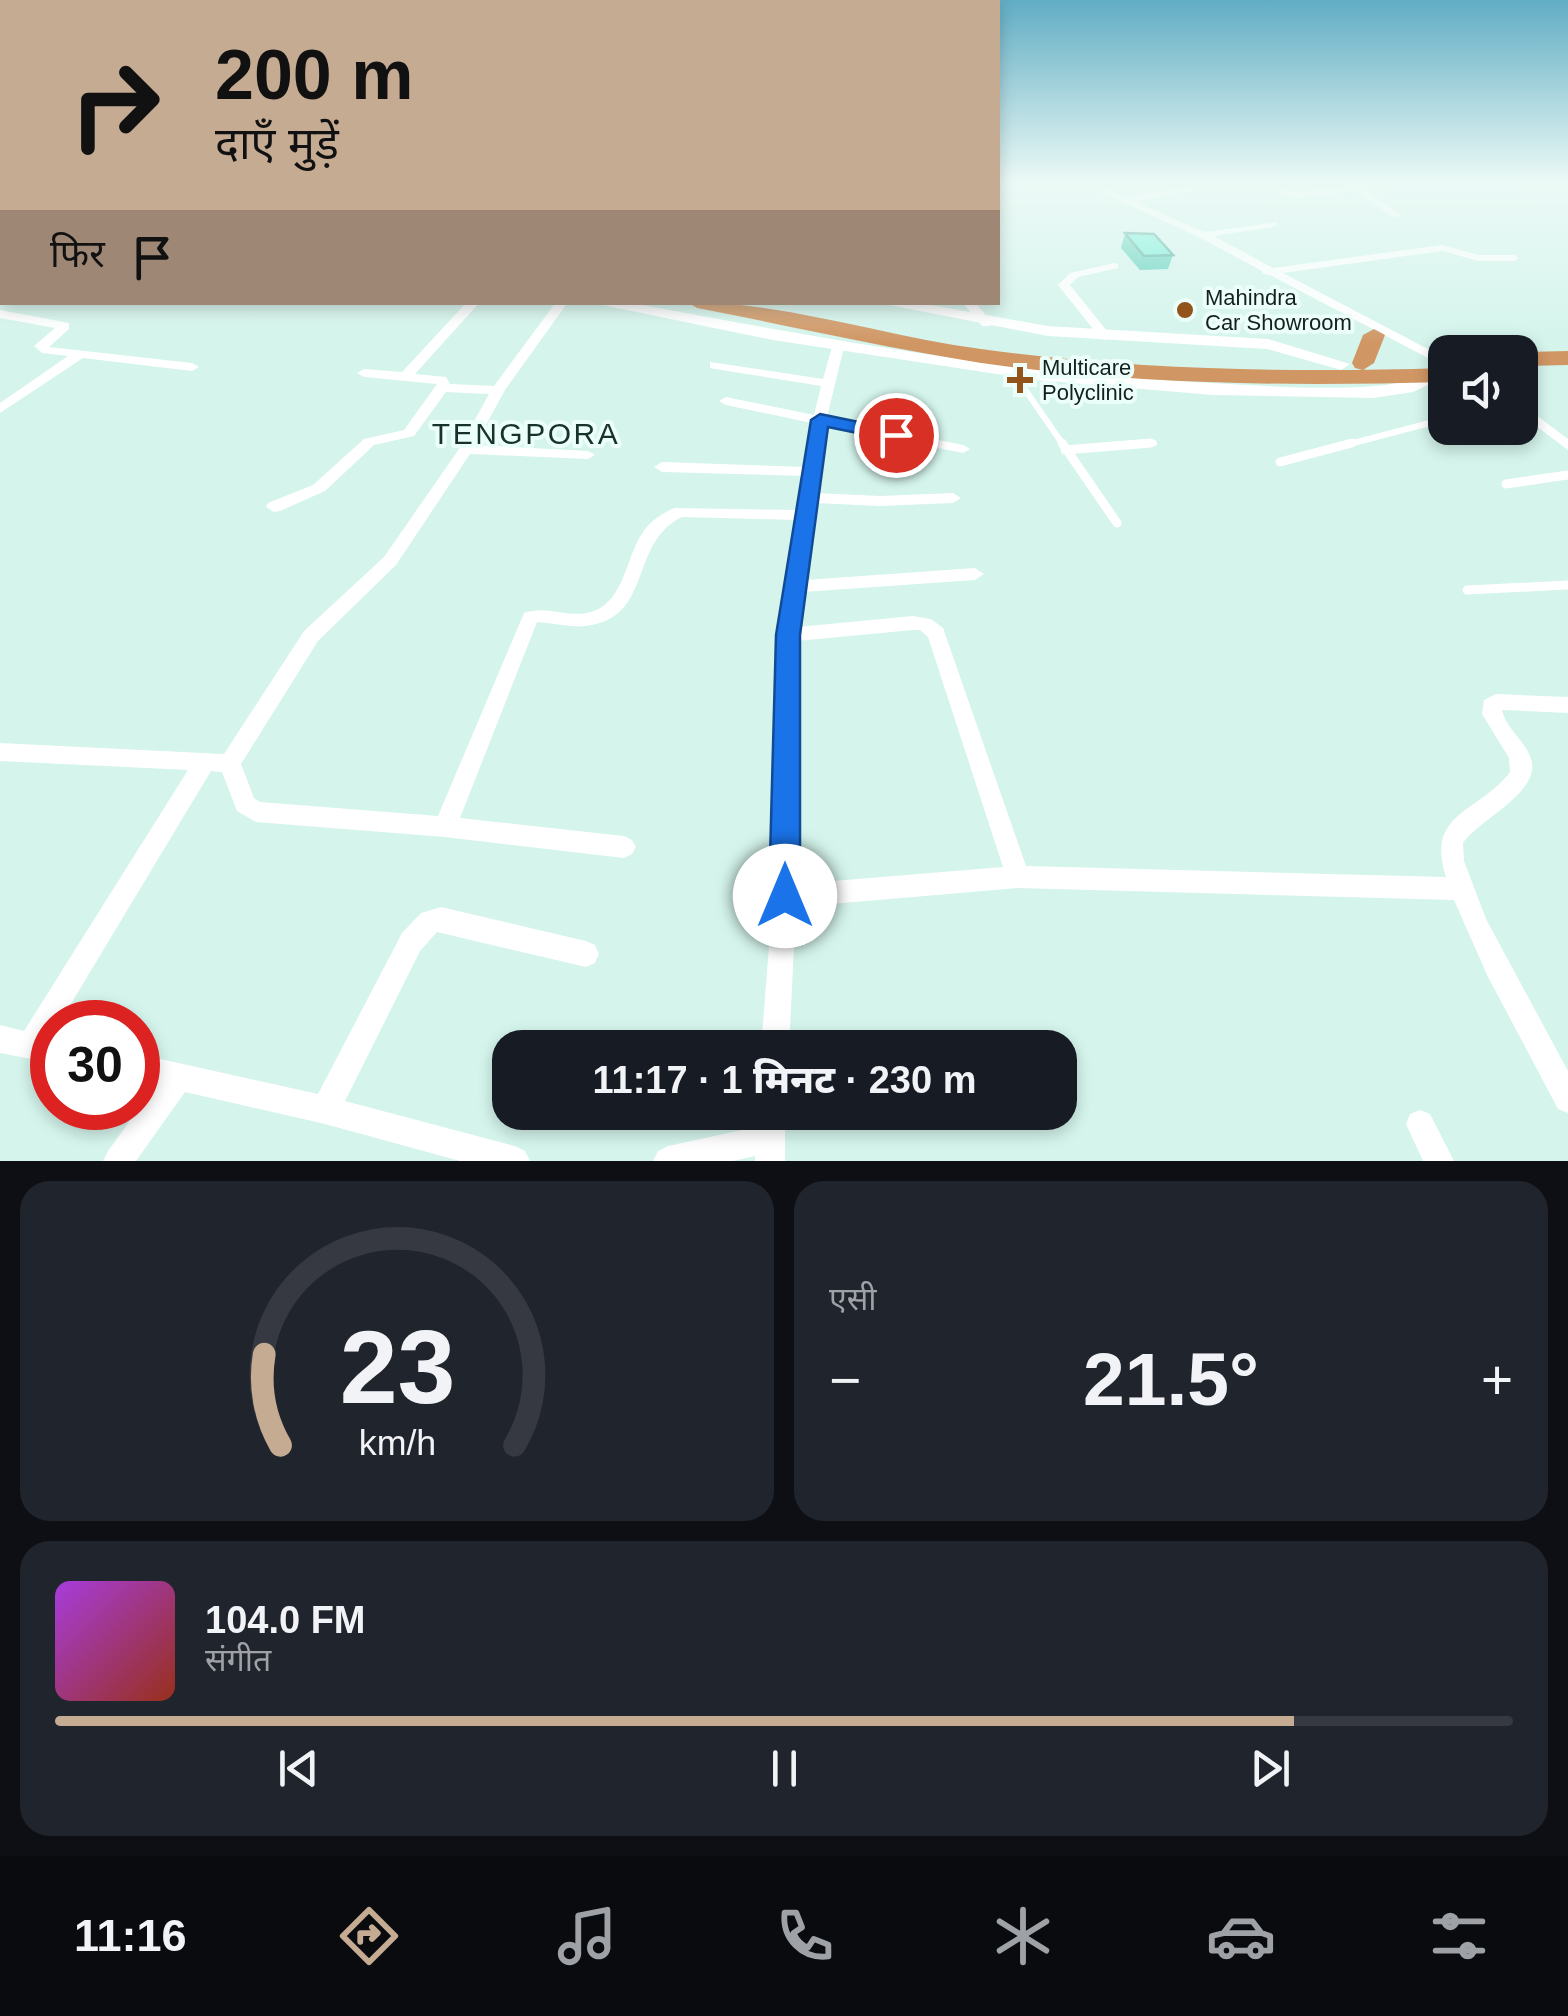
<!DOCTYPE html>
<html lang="hi">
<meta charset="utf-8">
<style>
:root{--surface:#171b24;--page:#20242c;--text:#f1f3f6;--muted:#9ea1a6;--line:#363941;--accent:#c6ab93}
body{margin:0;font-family:Arial,"Noto Sans Devanagari",sans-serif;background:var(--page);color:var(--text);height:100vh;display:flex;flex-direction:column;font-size:38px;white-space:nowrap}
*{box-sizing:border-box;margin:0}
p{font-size:32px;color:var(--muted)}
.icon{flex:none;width:55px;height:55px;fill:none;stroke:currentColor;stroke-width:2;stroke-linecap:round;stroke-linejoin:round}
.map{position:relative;height:1161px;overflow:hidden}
.panel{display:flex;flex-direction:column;gap:20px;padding:20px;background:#0d0f14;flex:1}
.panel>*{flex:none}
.banner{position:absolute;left:0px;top:0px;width:1000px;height:305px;box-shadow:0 5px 15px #0003;background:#c6ab93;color:#111;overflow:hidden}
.fabs{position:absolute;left:1428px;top:335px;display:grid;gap:20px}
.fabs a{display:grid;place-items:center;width:110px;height:110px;border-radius:20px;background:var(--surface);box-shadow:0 5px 15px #0003;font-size:50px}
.speed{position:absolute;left:30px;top:1000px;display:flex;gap:20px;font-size:50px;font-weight:700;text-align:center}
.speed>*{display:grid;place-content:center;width:130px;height:130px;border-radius:50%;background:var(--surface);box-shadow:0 5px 15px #0003;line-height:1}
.speed .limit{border:15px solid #d22;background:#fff;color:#111}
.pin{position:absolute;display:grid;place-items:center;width:85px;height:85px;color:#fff;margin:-42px;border:5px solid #fff;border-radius:50%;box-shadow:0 2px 10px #0007}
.me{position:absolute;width:110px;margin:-55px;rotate:0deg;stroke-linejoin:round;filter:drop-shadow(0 0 8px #0008)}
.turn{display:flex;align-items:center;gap:35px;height:210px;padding:0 50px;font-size:45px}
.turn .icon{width:130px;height:130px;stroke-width:2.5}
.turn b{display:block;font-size:70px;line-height:85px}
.then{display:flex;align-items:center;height:95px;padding:0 50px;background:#0003;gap:20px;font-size:38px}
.big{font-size:75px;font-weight:800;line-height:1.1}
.panel .widget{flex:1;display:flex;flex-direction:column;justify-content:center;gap:15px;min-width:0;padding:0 35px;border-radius:30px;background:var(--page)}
.panel .dial{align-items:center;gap:0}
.dial svg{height:260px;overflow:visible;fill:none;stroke:var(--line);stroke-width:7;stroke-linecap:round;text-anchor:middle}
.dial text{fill:var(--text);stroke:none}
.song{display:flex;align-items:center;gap:30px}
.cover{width:120px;height:120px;border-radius:15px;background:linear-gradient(135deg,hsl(280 70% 55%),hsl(10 70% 35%))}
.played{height:10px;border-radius:5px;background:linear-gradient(90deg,var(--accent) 85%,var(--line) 85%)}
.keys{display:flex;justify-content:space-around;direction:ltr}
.heat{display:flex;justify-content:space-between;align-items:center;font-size:55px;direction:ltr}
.panel .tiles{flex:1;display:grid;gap:20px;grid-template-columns:1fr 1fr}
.widget:last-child{grid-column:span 2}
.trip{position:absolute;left:492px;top:1030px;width:585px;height:100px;border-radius:30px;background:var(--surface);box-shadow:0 5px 15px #0003;font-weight:800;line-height:100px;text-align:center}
.tab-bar{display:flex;height:160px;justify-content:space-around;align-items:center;background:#090b0e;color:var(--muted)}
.tab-bar .icon{width:70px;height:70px}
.tab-bar .selected{color:var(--accent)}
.tab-bar b{font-size:45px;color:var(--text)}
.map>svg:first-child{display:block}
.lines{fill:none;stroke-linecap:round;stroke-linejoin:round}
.service-far1{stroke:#fff;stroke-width:6}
.service{stroke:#fff;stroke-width:9}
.minor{fill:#fff;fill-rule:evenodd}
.secondary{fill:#fff;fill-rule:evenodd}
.trunk{fill:#d09664;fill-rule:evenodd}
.wall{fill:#57ceb8}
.building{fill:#65efd6;stroke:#47a796;stroke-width:2.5}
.route{fill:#1a73e8;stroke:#114b97;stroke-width:2.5}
.poi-dot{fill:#92541a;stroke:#ebfef9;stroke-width:4}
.labels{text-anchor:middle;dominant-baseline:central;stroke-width:8;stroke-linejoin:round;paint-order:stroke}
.far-poi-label{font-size:22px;fill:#14201e;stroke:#ebfef9;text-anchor:start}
.neighbourhood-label{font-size:30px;letter-spacing:2.5px;fill:#17322c;stroke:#ebfef9}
</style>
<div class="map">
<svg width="1568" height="1161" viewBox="0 0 1568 1161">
<rect width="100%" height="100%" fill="#d4f4ec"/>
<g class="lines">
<!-- service-far1 -->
<path class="service-far1" d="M 1015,375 L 1064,446
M 1119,446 L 1154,443
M 1342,446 L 1445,419"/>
<!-- service -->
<path class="service" d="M 1062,443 L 1117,523
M 1065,450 L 1151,443
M 1280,462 L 1352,443
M 1506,484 L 1568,475
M 1467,590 L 1568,585"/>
<!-- minor -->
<path class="minor" d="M 1076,181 L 1089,181 L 1127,198 L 1179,187 L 1276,181 L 1270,184 L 1296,192 L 1388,181 L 1393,184 L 1391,186 L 1365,190 L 1399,213 L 1400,215 L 1395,218 L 1355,191 L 1296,198 L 1257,185 L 1179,193 L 1136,202 L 1204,232 L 1277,222 L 1278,224 L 1273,227 L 1214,236 L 1273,268 L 1442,245 L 1479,255 L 1514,255 L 1519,258 L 1514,261 L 1479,261 L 1442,251 L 1283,273 L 1445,358 L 1445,367 L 1270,275 L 1263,274 L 1262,271 L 1199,237 Z
M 1534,181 L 1568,181 L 1568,186 Z
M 1114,263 L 1118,264 L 1118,268 L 1078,277 L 1070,285 L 1111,336 L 1105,340 L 1101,339 L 1058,285 L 1070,273 Z
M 467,302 L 480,302 L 415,374 L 446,377 L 450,384 L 494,386 L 556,302 L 568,302 L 505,390 L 475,445 L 588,451 L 595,455 L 588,459 L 470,454 L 396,565 L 318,641 L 241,764 L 254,798 L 260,802 L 438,816 L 524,613 C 547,604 571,620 594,611 C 625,599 626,556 643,532 C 651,520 662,514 674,508 L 799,510 L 804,476 L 662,472 L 654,467 L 662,462 L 805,467 L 812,423 L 726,405 L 719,401 L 726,397 L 814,415 L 821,386 L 715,369 L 710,368 L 710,362 L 823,379 L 832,347 L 838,343 L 844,347 L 827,417 L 963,445 L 970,449 L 963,453 L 826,426 L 817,493 L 880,496 L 953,493 L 961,498 L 953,503 L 880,506 L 815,503 L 805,580 L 975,568 L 984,574 L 975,580 L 803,592 L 798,627 L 913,616 L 931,619 L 943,628 L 1026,866 L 1446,877 C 1425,812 1479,813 1510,772 L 1509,758 L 1482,714 L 1484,700 L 1496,694 L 1568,697 L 1568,713 L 1502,710 C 1506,729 1525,740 1531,759 C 1542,792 1479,819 1463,843 L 1464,861 L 1486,919 L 1568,1071 L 1568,1113 L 1558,1109 L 1530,1056 L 1488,977 L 1454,900 L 1018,888 L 796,907 L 789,1048 L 761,1048 L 773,896 L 779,635 L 797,520 L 682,517 C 629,543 653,613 592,625 C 574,629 555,623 537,622 L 460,818 L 624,836 L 632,840 L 636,847 L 632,854 L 624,858 L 445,837 L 256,822 L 237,811 L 222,772 L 211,771 L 60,1022 L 52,1022 L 52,1063 L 0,1053 L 0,1025 L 24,1031 L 188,770 L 0,761 L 0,743 L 224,754 L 304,631 L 384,557 L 459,449 L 489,394 L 446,392 L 414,436 L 374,445 L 325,491 L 280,511 L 274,512 L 266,507 L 268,503 L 313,485 L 364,439 L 404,430 L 437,384 L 364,377 L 357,373 L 364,369 L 402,372 ZM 913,630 L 920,630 L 928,637 L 1003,867 L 797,884 L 797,641 Z
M 962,302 L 975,302 L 992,323 L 990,326 L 982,326 Z
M 0,310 L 69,323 L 69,329 L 49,347 L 192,363 L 199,367 L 192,371 L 83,358 L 0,413 L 0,403 L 68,356 L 42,353 L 34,346 L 55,328 L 0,318 Z
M 1520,403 L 1568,439 L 1568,450 L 1520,414 Z
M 441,907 L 586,941 L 595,945 L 599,954 L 595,963 L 586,967 L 437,932 L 420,951 L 345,1101 L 515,1146 L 525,1151 L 530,1161 L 460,1161 L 325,1124 L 185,1092 L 136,1161 L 103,1161 L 108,1151 L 155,1086 L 138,1082 L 138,1054 L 318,1094 L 402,933 L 421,913 Z
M 1420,1110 L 1430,1114 L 1454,1161 L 1423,1161 L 1406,1124 L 1410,1114 Z
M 757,1112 L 785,1112 L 785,1161 L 755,1161 L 755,1156 L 733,1161 L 653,1161 L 658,1151 L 668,1146 L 756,1127 Z"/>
<!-- secondary -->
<path class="secondary" d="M 0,284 L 2,284 L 2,294 L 0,294 Z
M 588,302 L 626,302 C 820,338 1014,374 1212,383 C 1269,386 1329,391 1386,385 C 1405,383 1426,367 1444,371 L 1445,377 L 1413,392 L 1373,398 L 1213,395 L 1036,380 L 773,340 Z
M 874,302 L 914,302 L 1048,326 L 1268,339 L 1350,364 L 1341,370 L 1267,349 L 1048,336 Z"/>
<!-- trunk -->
<path class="trunk" d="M 687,302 C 786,302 883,336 981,349 C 1135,370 1290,373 1445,368 L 1445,382 C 1300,386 1155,385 1011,367 C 906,353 802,328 697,308 Z
M 1374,329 L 1385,335 L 1374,363 L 1363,370 L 1355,368 L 1352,363 L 1363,335 Z
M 1568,351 L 1568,365 L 1520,366 L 1519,352 Z"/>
</g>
<!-- wall -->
<path class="wall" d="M 1125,233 L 1173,255 L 1168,269 L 1140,270 L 1121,248 Z"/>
<!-- building -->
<path class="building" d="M 1125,233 L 1154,234 L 1173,255 L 1144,256 Z"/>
<!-- sky -->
<linearGradient id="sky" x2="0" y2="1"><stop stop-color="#61adc4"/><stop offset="0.53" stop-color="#ecfaf6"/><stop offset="1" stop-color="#ecfaf6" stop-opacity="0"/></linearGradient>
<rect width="1568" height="344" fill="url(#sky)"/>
<!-- route -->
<path class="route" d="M 820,414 L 902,431 L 905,435 L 896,441 L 828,427 L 800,635 L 800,896 L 796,907 L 785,911 L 774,907 L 769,896 L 776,635 L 811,420 Z"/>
<!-- markers -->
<g class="poi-dot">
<circle cx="1185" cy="310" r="10"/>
<path d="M1015 365h10v10h10v10h-10v10h-10v-10h-10v-10h10z"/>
</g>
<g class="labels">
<!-- far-poi labels -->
<g class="far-poi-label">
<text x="1205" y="297">Mahindra<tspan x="1205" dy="25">Car Showroom</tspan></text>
<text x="1042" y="367">Multicare<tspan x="1042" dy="25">Polyclinic</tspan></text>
</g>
<!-- neighbourhood labels -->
<g class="neighbourhood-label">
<text x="526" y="433">TENGPORA</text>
</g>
</g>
</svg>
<div class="fabs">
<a><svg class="icon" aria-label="sound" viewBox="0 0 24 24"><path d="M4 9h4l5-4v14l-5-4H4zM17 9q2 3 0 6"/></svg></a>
</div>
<div class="speed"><div class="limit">30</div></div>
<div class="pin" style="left:896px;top:435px;background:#d93025"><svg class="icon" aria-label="arrive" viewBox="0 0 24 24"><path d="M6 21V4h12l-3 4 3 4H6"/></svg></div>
<svg class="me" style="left:785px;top:896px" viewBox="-20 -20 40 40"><circle r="19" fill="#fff"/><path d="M0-13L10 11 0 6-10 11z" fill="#1a73e8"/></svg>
<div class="trip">11:17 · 1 मिनट · 230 m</div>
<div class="banner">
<div class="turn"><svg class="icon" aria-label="right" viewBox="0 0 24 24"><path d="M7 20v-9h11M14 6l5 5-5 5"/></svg><div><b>200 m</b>दाएँ मुड़ें</div></div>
<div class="then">फिर<svg class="icon" aria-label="arrive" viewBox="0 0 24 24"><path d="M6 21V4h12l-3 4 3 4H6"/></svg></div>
</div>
</div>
<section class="panel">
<div class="tiles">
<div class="widget dial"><svg viewBox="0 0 100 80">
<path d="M14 69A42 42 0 1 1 86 69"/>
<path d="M14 69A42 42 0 0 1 9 41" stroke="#c6ab93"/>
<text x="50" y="56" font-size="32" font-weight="700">23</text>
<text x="50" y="72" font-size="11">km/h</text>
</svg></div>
<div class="widget"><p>एसी</p>
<div class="heat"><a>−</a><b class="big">21.5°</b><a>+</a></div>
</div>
<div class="widget">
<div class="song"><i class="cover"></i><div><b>104.0 FM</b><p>संगीत</p></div></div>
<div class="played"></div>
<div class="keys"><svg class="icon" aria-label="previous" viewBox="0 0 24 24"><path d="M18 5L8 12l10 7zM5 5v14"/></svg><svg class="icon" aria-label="pause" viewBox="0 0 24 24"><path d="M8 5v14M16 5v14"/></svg><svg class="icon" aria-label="next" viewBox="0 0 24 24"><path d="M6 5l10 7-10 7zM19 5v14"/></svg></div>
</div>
</div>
</section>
<nav class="tab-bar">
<b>11:16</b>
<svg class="icon selected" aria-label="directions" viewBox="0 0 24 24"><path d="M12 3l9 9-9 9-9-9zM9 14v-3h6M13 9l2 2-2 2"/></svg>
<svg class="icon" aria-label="music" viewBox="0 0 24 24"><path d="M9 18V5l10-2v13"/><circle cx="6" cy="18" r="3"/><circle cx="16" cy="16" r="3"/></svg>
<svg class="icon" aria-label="phone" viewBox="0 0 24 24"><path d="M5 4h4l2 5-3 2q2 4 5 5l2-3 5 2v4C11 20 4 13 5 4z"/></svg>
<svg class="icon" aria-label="climate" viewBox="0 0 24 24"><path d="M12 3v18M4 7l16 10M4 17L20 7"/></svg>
<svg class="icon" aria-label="car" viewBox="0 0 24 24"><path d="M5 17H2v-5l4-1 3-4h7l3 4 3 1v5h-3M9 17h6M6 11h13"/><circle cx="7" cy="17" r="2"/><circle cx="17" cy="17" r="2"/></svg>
<svg class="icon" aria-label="filters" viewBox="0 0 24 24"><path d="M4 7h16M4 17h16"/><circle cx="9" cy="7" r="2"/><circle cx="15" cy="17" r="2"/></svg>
</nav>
